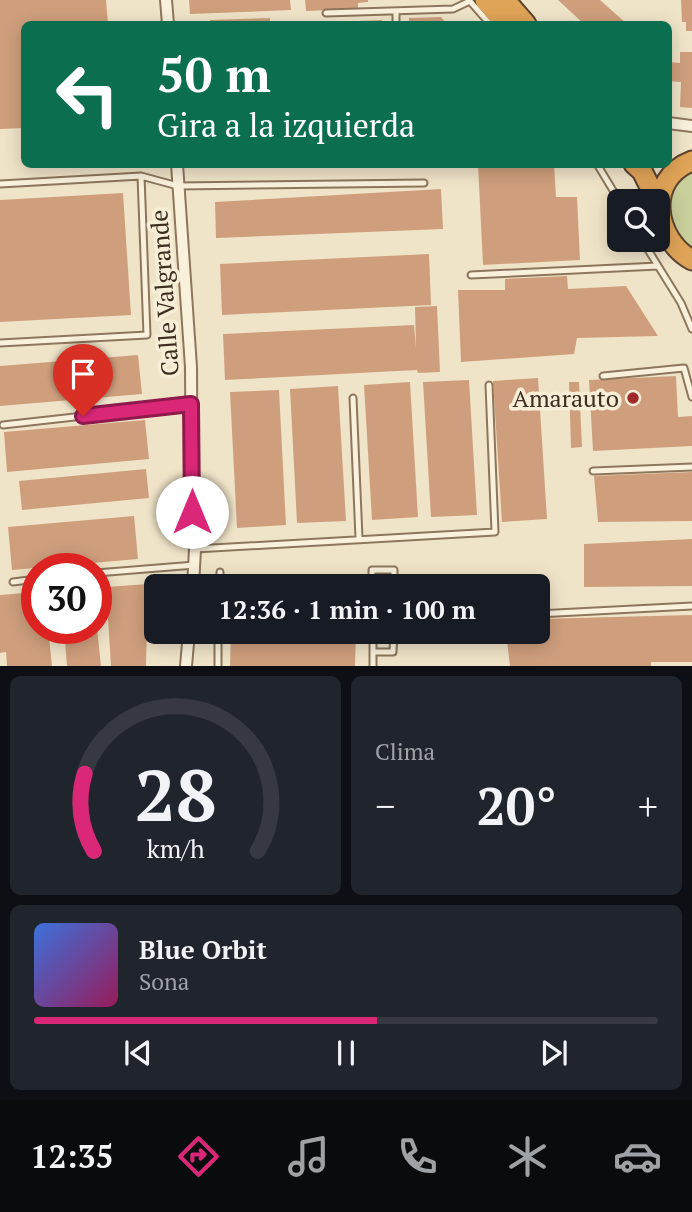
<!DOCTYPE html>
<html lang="es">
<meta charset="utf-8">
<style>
:root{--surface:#171b24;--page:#20242c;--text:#f1f3f6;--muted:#9ea1a6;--line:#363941;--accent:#db2777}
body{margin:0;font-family:"PT Serif",serif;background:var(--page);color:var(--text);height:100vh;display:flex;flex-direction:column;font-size:26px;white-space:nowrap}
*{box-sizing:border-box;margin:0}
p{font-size:23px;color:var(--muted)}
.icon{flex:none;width:38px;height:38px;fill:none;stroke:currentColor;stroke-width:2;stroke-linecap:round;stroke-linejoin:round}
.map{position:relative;height:666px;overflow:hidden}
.drawer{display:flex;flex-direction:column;gap:10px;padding:10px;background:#0d0f14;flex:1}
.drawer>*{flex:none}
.top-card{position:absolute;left:21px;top:21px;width:651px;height:147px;border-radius:10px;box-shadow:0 4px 18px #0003;background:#0b6e4f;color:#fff;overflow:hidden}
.buttons{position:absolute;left:607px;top:189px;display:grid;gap:14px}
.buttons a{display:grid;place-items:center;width:63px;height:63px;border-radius:10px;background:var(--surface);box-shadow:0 4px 18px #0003;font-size:35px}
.speed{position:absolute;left:21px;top:553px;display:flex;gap:14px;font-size:35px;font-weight:700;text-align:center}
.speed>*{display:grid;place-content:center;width:91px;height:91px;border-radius:50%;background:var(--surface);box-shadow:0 4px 18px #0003;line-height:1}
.speed .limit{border:10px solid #d22;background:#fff;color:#111}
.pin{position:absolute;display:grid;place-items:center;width:60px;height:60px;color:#fff;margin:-72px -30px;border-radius:50% 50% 50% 0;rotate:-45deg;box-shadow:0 0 7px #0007}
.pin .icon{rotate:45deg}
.me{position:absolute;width:77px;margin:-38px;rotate:0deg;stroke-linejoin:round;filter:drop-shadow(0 0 5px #0008)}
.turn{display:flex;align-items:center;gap:24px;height:147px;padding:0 21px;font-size:32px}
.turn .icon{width:91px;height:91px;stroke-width:2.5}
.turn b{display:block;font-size:49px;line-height:60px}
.big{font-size:52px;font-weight:700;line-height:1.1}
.drawer .tile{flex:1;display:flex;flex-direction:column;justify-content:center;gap:10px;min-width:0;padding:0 24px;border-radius:10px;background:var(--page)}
.drawer .dial{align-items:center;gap:0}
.dial svg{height:182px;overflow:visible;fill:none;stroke:var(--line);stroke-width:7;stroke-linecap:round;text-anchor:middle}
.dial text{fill:var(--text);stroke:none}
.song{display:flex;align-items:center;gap:21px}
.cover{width:84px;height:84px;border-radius:10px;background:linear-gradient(135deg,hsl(220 70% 55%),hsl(330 70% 35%))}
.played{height:7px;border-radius:4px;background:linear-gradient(90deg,var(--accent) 55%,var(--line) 55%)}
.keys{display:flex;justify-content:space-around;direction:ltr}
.heat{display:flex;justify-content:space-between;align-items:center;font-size:38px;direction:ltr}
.drawer .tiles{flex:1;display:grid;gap:10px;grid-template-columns:1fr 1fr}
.tile:last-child{grid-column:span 2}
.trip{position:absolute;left:144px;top:574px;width:406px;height:70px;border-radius:10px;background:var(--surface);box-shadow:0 4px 18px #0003;font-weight:700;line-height:70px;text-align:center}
.menu{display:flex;height:112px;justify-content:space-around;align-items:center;background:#090b0e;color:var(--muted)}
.menu .icon{width:49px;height:49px}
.menu .selected{color:var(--accent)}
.menu b{font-size:32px;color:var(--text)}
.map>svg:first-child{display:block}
.green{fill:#c9cf9b}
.building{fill:#cf9f7d}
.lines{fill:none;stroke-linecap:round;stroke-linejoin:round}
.lane-casing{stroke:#8d765c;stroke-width:9}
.street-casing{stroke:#8d765c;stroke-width:14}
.highway-casing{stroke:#5b4430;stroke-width:23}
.lane{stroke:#faf1dc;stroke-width:5}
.street{stroke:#faf1dc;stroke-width:10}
.highway{stroke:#e0a458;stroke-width:19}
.route-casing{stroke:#8e194d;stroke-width:18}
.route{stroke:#db2777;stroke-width:12}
.poi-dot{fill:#9e2a2b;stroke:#f7eed8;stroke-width:2.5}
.labels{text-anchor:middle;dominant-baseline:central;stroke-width:7;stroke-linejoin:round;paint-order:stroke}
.street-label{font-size:24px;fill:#3d2e20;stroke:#f7eed8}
.poi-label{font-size:24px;fill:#3d2e20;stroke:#f7eed8;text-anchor:end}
</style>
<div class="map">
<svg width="692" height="666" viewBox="0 0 692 666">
<rect width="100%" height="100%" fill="#f0e4c8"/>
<!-- green -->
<path class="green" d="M 692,167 L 692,254 C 659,221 655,199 692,167 Z"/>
<!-- building -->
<path class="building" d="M 0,0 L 106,0 L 108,24 L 24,24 L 24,128 L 0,129 Z
M 189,0 L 290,0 L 291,10 L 190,14 Z
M 305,0 L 368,0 L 368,2 L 358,3 L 358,9 L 306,11 Z
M 558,0 L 600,0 L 627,24 L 584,24 Z
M 681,0 L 692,0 L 692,31 L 686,31 L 686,22 L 682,22 Z
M 441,17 L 447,24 L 409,24 L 409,18 Z
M 270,18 L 270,24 L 210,24 L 210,20 Z
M 382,20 L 382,24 L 334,24 L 334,22 Z
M 680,52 L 692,52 L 692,108 L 680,107 L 681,82 L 668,81 L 668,62 L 680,63 Z
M 478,164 L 554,164 L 556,197 L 577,197 L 580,260 L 483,265 Z
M 441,189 L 443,229 L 216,238 L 215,202 Z
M 123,193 L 131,315 L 0,322 L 0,200 Z
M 429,254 L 431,305 L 222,315 L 220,264 Z
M 567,276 L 568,289 L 626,286 L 658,336 L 577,338 L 574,354 L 461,362 L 458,290 L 505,290 L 505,279 Z
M 437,306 L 440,372 L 418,373 L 417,370 L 225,380 L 223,334 L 414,325 L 416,348 L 415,307 Z
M 138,355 L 142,394 L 0,406 L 0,366 Z
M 676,376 L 678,417 L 692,416 L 692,446 L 593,451 L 589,380 Z
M 538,378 L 547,519 L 502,522 L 493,381 Z
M 469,380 L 477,515 L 431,517 L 423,382 Z
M 410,382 L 418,517 L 372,520 L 364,385 Z
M 569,382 L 579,382 L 582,447 L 571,448 Z
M 338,386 L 346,521 L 297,523 L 290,389 Z
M 279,390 L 286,525 L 237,528 L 230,392 Z
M 145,420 L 149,459 L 7,472 L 4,432 Z
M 146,469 L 149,498 L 22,510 L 19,481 Z
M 692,472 L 692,521 L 598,522 L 594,476 Z
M 134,516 L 138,559 L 12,570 L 8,527 Z
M 692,539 L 692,586 L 584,587 L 584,544 Z
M 232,578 L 356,580 L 356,586 L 232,586 Z
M 148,584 L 146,666 L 111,666 L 106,587 Z
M 37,592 L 37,628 L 48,628 L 52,666 L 7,666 L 6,652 L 0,653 L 0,595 Z
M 692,615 L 692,662 L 651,662 L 651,666 L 510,666 L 506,632 L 537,632 L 537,619 Z
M 64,628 L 97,628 L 101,666 L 67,666 Z
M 231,632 L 356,632 L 355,666 L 230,666 Z"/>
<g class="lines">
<defs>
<path id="lane" d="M 469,0 L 490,24
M 396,12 L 396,24
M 326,13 L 453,9 L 470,1
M 597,164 L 620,202
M 0,184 L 141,176 L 178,186 L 424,183
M 642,240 L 681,303 L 692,329
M 471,275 L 658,266
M 0,343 L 147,335 L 141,176
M 603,376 L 684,368 L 692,397
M 353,398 L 359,538
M 3,425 L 191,404
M 593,471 L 692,467
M 195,549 L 495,532 L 489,385
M 96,573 L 195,565
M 13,582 L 37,579
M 220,586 L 220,572
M 372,586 L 372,570 L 394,570 L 394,586
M 537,614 L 692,606
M 373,632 L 373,666
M 373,652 L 393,652 L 394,632
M 218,666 L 218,632"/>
<path id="street" d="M 166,0 L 168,24
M 668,123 L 692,126
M 177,164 L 191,367 L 192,511 L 195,549 L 193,586
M 186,666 L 189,632"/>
<path id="highway" d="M 485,0 L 505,24
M 505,0 L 526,24
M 692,161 C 645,179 654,239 692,260
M 634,164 L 642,171 L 657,201"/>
</defs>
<!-- lane casing -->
<use href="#lane" class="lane-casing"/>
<!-- street casing -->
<use href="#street" class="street-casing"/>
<!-- highway casing -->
<use href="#highway" class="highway-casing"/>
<!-- lane -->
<use href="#lane" class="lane"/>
<!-- street -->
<use href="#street" class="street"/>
<!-- highway -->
<use href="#highway" class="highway"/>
</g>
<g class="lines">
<defs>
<path id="route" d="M 83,416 L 191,404 L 192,512"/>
</defs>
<!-- route casing -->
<use href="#route" class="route-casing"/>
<!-- route -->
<use href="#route" class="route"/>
</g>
<!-- markers -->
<circle class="poi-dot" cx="633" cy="398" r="7"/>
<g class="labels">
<!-- street labels -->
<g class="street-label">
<text transform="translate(164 293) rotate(-94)">Calle Valgrande</text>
</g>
<!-- poi labels -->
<g class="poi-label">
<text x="619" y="398">Amarauto</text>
</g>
</g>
</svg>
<div class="buttons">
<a><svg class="icon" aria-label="search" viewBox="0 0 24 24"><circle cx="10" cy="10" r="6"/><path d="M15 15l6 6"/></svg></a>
</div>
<div class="speed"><div class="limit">30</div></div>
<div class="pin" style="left:83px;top:416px;background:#d93025"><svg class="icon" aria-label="arrive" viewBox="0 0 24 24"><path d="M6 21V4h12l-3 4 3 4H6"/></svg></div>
<svg class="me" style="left:192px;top:512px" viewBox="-20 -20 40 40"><circle r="19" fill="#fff"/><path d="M0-13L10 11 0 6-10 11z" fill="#db2777"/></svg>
<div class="trip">12:36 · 1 min · 100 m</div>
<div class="top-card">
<div class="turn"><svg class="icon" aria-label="left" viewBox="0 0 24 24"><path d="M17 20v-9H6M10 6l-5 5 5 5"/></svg><div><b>50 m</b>Gira a la izquierda</div></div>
</div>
</div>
<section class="drawer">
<div class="tiles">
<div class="tile dial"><svg viewBox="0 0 100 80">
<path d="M14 69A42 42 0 1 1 86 69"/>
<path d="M14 69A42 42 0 0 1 10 35" stroke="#db2777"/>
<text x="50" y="56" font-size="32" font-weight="700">28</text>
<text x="50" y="72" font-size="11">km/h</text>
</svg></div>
<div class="tile"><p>Clima</p>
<div class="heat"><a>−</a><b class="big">20°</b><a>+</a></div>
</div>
<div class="tile">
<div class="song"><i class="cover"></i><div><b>Blue Orbit</b><p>Sona</p></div></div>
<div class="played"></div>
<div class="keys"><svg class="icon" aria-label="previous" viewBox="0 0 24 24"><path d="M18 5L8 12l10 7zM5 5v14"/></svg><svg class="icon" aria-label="pause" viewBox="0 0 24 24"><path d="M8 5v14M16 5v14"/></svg><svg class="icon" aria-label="next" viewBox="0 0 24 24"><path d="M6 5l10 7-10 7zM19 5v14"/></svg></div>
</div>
</div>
</section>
<nav class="menu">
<b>12:35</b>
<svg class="icon selected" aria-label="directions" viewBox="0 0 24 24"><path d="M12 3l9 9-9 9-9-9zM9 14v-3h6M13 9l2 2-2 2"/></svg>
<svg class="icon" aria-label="music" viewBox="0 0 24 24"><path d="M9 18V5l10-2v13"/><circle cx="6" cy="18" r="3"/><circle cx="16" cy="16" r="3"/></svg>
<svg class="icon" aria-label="phone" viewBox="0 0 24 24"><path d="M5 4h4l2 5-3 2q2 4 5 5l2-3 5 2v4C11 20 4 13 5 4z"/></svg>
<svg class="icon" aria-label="climate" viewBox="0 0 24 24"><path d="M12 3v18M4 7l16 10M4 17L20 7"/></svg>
<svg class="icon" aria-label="car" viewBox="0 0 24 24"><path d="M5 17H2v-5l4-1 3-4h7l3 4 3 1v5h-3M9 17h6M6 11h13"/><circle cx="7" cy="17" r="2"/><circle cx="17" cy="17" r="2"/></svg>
</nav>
